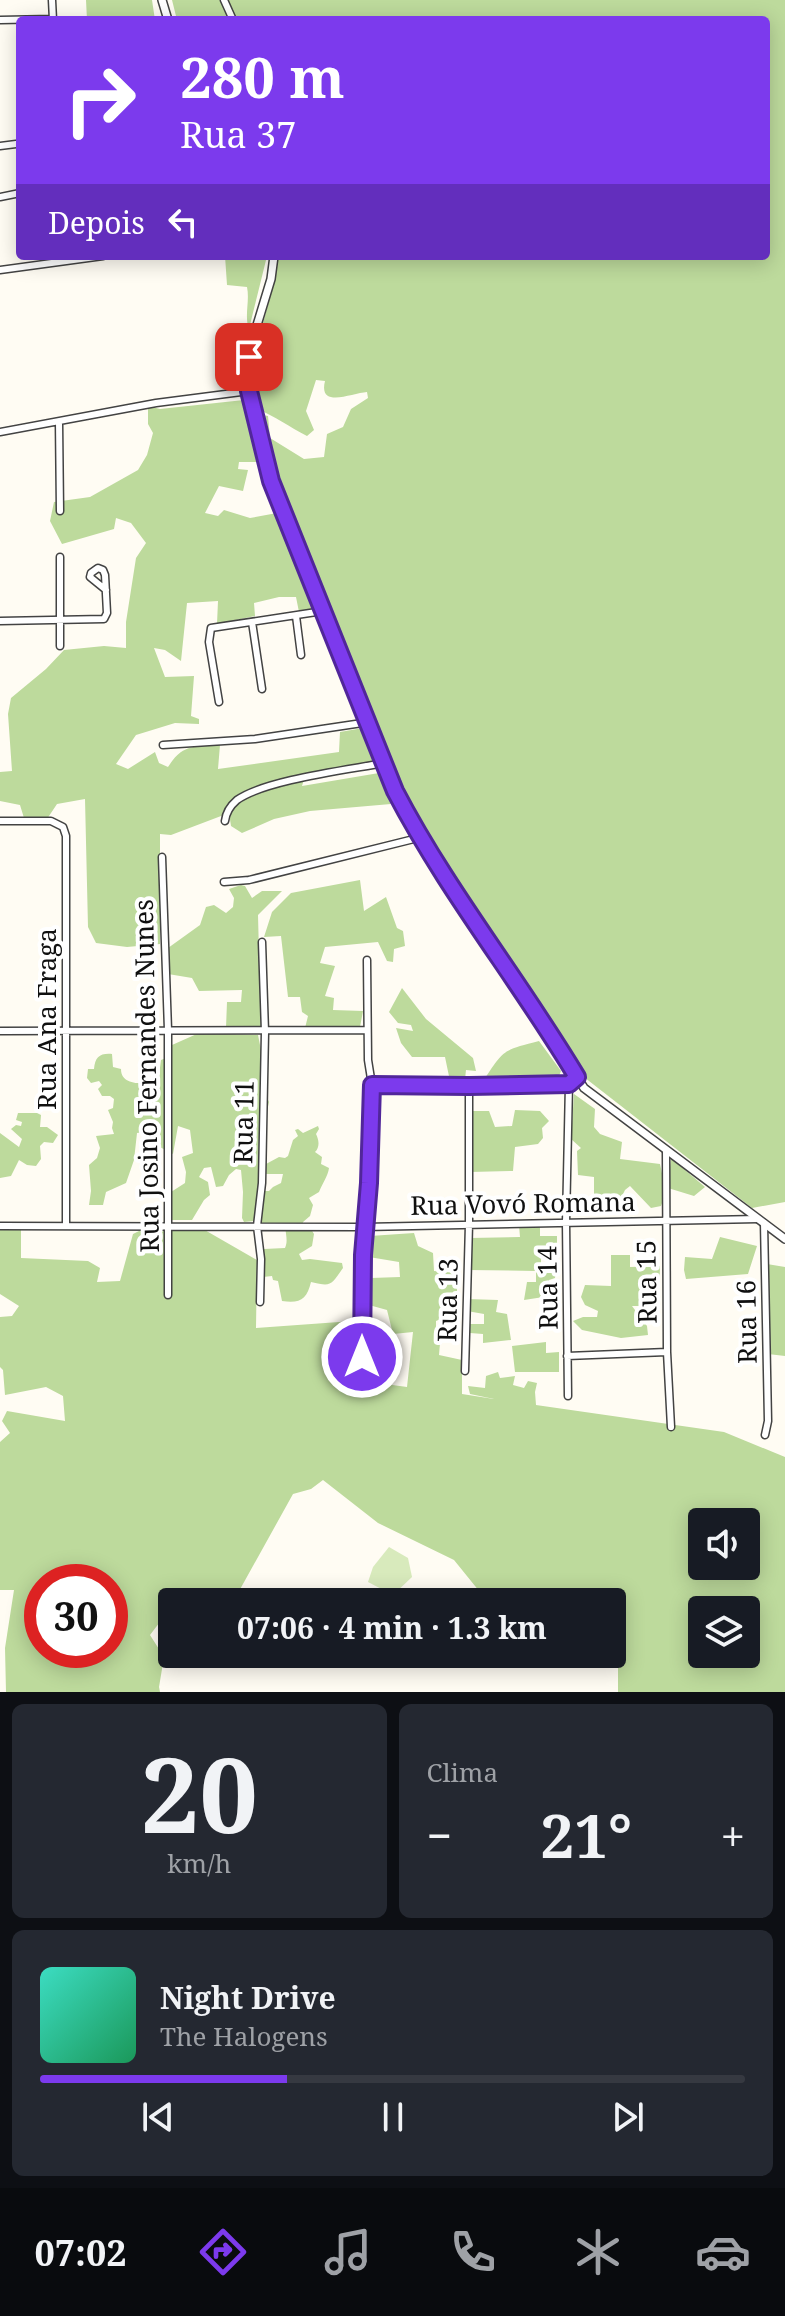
<!DOCTYPE html>
<html lang="pt">
<meta charset="utf-8">
<style>
:root{--surface:#171b24;--page:#242831;--text:#f1f3f6;--muted:#9ea1a6;--line:#363941;--accent:#7c3aed}
body{margin:0;font-family:"Noto Serif",serif;background:var(--page);color:var(--text);height:100vh;display:flex;flex-direction:column;font-size:30px;white-space:nowrap}
*{box-sizing:border-box;margin:0}
p{font-size:26px;color:var(--muted)}
.icon{flex:none;width:44px;height:44px;fill:none;stroke:currentColor;stroke-width:2;stroke-linecap:round;stroke-linejoin:round}
.map{position:relative;height:1692px;overflow:hidden}
.details{display:flex;flex-direction:column;gap:12px;padding:12px;background:#0d0f14;flex:1}
.details>*{flex:none}
.hud{position:absolute;left:16px;top:16px;width:754px;height:244px;border-radius:8px;box-shadow:0 4px 20px #0003;background:#7c3aed;color:#fff;overflow:hidden}
.buttons{position:absolute;left:688px;top:1508px;display:grid;gap:16px}
.buttons a{display:grid;place-items:center;width:72px;height:72px;border-radius:8px;background:var(--surface);box-shadow:0 4px 20px #0003;font-size:40px}
.speed{position:absolute;left:24px;top:1564px;display:flex;gap:16px;font-size:40px;font-weight:700;text-align:center}
.speed>*{display:grid;place-content:center;width:104px;height:104px;border-radius:50%;background:var(--surface);box-shadow:0 4px 20px #0003;line-height:1}
.speed .limit{border:12px solid #d22;background:#fff;color:#111}
.pin{position:absolute;display:grid;place-items:center;width:68px;height:68px;color:#fff;margin:-34px;border-radius:16px;box-shadow:0 4px 12px #0006}
.me{position:absolute;width:88px;margin:-44px;rotate:0deg;stroke-linejoin:round;filter:drop-shadow(0 0 6px #0008)}
.turn{display:flex;align-items:center;gap:28px;height:168px;padding:0 32px;font-size:36px}
.turn .icon{width:104px;height:104px;stroke-width:2.5}
.turn b{display:block;font-size:56px;line-height:68px}
.then{display:flex;align-items:center;height:76px;padding:0 32px;background:#0003;gap:16px;font-size:30px}
.big{font-size:60px;font-weight:700;line-height:1.1}
.details .card{flex:1;display:flex;flex-direction:column;justify-content:center;gap:12px;min-width:0;padding:0 28px;border-radius:12px;background:var(--page)}
.details .dial{align-items:center;gap:0}
.dial b{font-size:104px;line-height:1}
.song{display:flex;align-items:center;gap:24px}
.cover{width:96px;height:96px;border-radius:12px;background:linear-gradient(135deg,hsl(170 70% 55%),hsl(150 70% 35%))}
.played{height:8px;border-radius:4px;background:linear-gradient(90deg,var(--accent) 35%,var(--line) 35%)}
.keys{display:flex;justify-content:space-around;direction:ltr}
.heat{display:flex;justify-content:space-between;align-items:center;font-size:44px;direction:ltr}
.details .tiles{flex:1;display:grid;gap:12px;grid-template-columns:1fr 1fr}
.card:last-child{grid-column:span 2}
.trip{position:absolute;left:158px;top:1588px;width:468px;height:80px;border-radius:8px;background:var(--surface);box-shadow:0 4px 20px #0003;font-weight:700;line-height:80px;text-align:center}
.dock{display:flex;height:128px;justify-content:space-around;align-items:center;background:#090b0e;color:var(--muted)}
.dock .icon{width:56px;height:56px}
.dock .active{color:var(--accent)}
.dock b{font-size:36px;color:var(--text)}
.map>svg:first-child{display:block}
.green{fill:#d8eabc}
.forest{fill:#bdda9c;fill-rule:evenodd}
.lines{fill:none;stroke-linecap:round;stroke-linejoin:round}
.minor-casing{stroke:#434343;stroke-width:9}
.tertiary-casing{stroke:#434343;stroke-width:10}
.minor{stroke:#fff;stroke-width:6}
.tertiary{stroke:#fff;stroke-width:7}
.route-casing{stroke:#51269a;stroke-width:20}
.route{stroke:#7c3aed;stroke-width:14}
.labels{text-anchor:middle;dominant-baseline:central;stroke-width:8;stroke-linejoin:round;paint-order:stroke}
.street-label{font-size:26px;fill:#101010;stroke:#fff}
</style>
<div class="map">
<svg width="785" height="1692" viewBox="0 0 785 1692">
<rect width="100%" height="100%" fill="#fffcf3"/>
<!-- green -->
<path class="green" d="M 389,1547 L 408,1558 L 412,1577 L 393,1595 L 368,1582 L 373,1567 Z"/>
<!-- forest -->
<path class="forest" d="M 86,0 L 152,0 L 155,20 L 87,20 Z
M 172,0 L 785,0 L 785,1202 L 752,1208 L 580,1074 L 423,832 L 326,610 L 274,476 L 258,414 L 268,416 L 270,438 L 304,459 L 324,457 L 327,434 L 343,427 L 351,409 L 368,398 L 367,392 C 352,393 318,409 325,381 L 316,380 L 306,411 L 314,430 L 307,436 C 289,427 275,416 257,409 C 244,356 273,308 278,256 L 766,256 L 766,20 L 177,20 Z
M 225,256 L 267,256 L 249,329 C 244,316 250,301 247,287 L 227,285 Z
M 244,400 L 259,462 L 239,462 L 238,469 L 248,470 L 243,491 L 219,486 L 205,513 L 218,516 L 224,510 L 250,518 L 277,513 L 314,611 L 299,612 L 296,597 L 279,597 L 254,603 L 255,616 L 217,624 L 218,601 L 187,603 L 181,661 L 165,650 L 154,648 L 165,677 L 194,676 L 191,716 L 199,719 L 199,724 L 175,723 L 136,735 L 116,764 L 128,769 L 155,752 L 159,763 L 168,767 C 183,743 195,747 220,745 L 218,769 L 339,752 L 340,732 L 363,728 L 375,762 L 305,776 L 302,786 L 379,773 L 391,804 L 310,811 L 274,819 L 242,833 L 231,826 L 229,813 L 171,835 L 160,834 L 160,944 L 127,947 L 96,943 L 88,927 L 85,799 L 57,804 L 47,819 L 24,818 L 20,805 L 0,801 L 0,772 L 12,771 L 8,714 L 11,698 L 46,669 L 64,650 L 104,646 L 126,648 L 126,622 L 136,558 L 146,543 L 131,523 L 116,518 L 114,529 L 62,544 L 50,521 L 54,502 L 90,497 L 138,470 L 147,455 L 153,433 L 148,424 L 148,406 L 160,409 Z
M 360,880 L 364,911 L 386,897 L 397,928 L 403,931 L 405,946 L 394,949 L 393,962 L 387,961 L 378,942 L 325,947 L 320,963 L 335,966 L 325,996 L 334,998 L 333,1010 L 363,1011 L 360,1027 L 305,1028 L 308,1016 L 302,1012 L 300,997 L 288,997 L 281,936 L 264,937 L 272,912 L 291,893 Z
M 241,885 L 245,886 L 252,898 L 262,891 L 282,891 L 258,915 L 261,1030 L 226,1028 L 227,1002 L 241,1002 L 242,990 L 199,991 L 192,978 L 168,974 L 168,948 L 200,925 L 206,907 L 214,905 L 226,913 L 233,907 L 234,898 L 229,889 Z
M 402,988 L 426,1019 L 473,1058 L 476,1071 L 466,1070 L 465,1079 L 450,1081 L 445,1057 L 412,1057 L 401,1043 L 396,1028 L 413,1031 L 411,1025 L 398,1023 L 389,1012 Z
M 199,1033 L 258,1035 L 262,1055 L 260,1083 L 269,1102 L 259,1147 L 260,1171 L 254,1221 L 244,1222 L 242,1218 L 243,1192 L 241,1170 L 236,1169 L 229,1175 L 223,1186 L 216,1187 L 211,1167 L 204,1168 L 199,1177 L 208,1182 L 210,1195 L 204,1200 L 192,1220 L 172,1220 L 171,1192 L 185,1183 L 186,1172 L 182,1157 L 193,1153 L 190,1130 L 178,1126 L 173,1154 L 156,1145 L 151,1131 L 137,1133 L 134,1160 L 126,1183 L 106,1192 L 103,1205 L 89,1205 L 91,1191 L 89,1165 L 97,1158 L 100,1148 L 96,1136 L 114,1134 L 112,1128 L 113,1122 L 108,1110 L 113,1108 L 114,1099 L 110,1096 L 102,1096 L 98,1089 L 102,1085 L 99,1081 L 91,1083 L 87,1078 L 88,1069 L 94,1069 C 95,1057 100,1053 112,1054 L 113,1067 L 121,1069 C 121,1087 145,1083 158,1083 L 161,1060 L 171,1056 L 172,1045 Z
M 539,1041 L 561,1071 L 557,1081 L 484,1080 C 504,1049 504,1050 539,1041 Z
M 574,1094 L 595,1109 L 594,1127 L 600,1134 L 622,1142 L 620,1159 L 660,1164 C 663,1178 667,1192 661,1206 L 651,1208 L 630,1186 L 625,1190 L 620,1200 L 594,1199 L 594,1177 L 578,1175 L 577,1151 L 581,1148 L 571,1139 Z
M 515,1110 L 540,1111 L 549,1121 L 542,1128 L 543,1138 L 538,1144 L 515,1147 L 513,1171 L 470,1172 L 470,1111 L 489,1111 L 495,1127 L 512,1126 Z
M 18,1113 L 37,1113 L 41,1115 L 40,1127 L 47,1127 L 58,1135 L 53,1143 L 44,1142 L 40,1146 L 41,1159 L 36,1166 L 27,1165 L 19,1160 L 11,1176 L 0,1178 L 0,1133 L 19,1147 L 22,1139 L 11,1129 L 16,1125 L 21,1126 L 22,1122 L 16,1120 Z
M 318,1126 L 319,1129 L 316,1134 C 319,1140 320,1147 315,1152 L 322,1157 L 321,1164 L 329,1168 C 328,1176 322,1184 319,1192 L 309,1198 L 313,1205 L 310,1216 L 303,1222 L 302,1228 L 311,1229 L 314,1234 L 312,1246 L 299,1254 L 302,1260 L 310,1259 L 342,1263 L 343,1268 C 331,1285 332,1287 311,1282 C 307,1299 300,1304 282,1301 L 278,1281 L 273,1280 L 272,1276 L 263,1277 L 259,1254 L 264,1249 L 285,1248 C 289,1239 284,1232 286,1223 L 261,1223 L 260,1218 L 263,1211 L 264,1191 L 269,1191 L 273,1187 L 281,1183 L 283,1174 L 265,1174 L 266,1164 L 279,1157 L 285,1158 L 288,1156 L 293,1140 L 298,1136 L 295,1130 L 298,1129 L 303,1133 Z
M 671,1158 L 705,1187 L 694,1196 L 668,1188 Z
M 519,1225 L 540,1226 L 540,1236 L 557,1236 L 557,1254 L 541,1254 L 541,1265 L 557,1265 L 555,1278 L 549,1280 L 550,1296 L 524,1300 L 527,1282 L 536,1282 L 536,1271 L 468,1270 L 470,1238 L 520,1237 Z
M 0,1228 L 21,1229 L 21,1258 L 88,1261 L 100,1268 L 97,1282 L 120,1281 L 133,1234 L 143,1229 L 203,1229 L 257,1260 L 256,1328 L 353,1321 L 372,1354 L 385,1384 L 407,1387 L 413,1332 L 393,1334 L 387,1310 L 369,1305 L 371,1278 L 400,1277 L 399,1262 L 369,1257 L 370,1236 L 414,1233 L 418,1246 L 433,1253 L 434,1271 L 457,1273 L 457,1312 L 436,1321 L 436,1330 L 441,1332 L 439,1355 L 462,1360 L 462,1394 L 494,1399 L 470,1394 L 468,1386 L 485,1388 L 486,1376 L 498,1372 L 500,1378 L 515,1376 L 513,1385 L 524,1388 L 528,1381 L 537,1383 L 535,1392 L 536,1405 L 724,1432 L 785,1457 L 785,1692 L 618,1692 L 618,1641 L 612,1636 L 612,1602 L 575,1602 L 571,1598 L 561,1602 L 488,1602 L 454,1560 L 378,1523 L 323,1480 L 311,1489 L 293,1494 L 233,1602 L 199,1602 L 180,1596 L 175,1602 L 172,1602 L 172,1606 L 150,1635 L 164,1657 L 159,1687 L 160,1692 L 6,1692 L 5,1648 L 14,1590 L 0,1590 L 0,1442 L 10,1433 L 2,1421 L 7,1411 L 65,1421 L 63,1396 L 46,1387 L 5,1395 L 3,1370 L 0,1367 L 0,1317 L 12,1316 L 19,1306 L 0,1294 ZM 702,1522 L 746,1522 L 746,1566 L 702,1566 ZM 42,1582 L 110,1582 L 110,1650 L 42,1650 ZM 702,1610 L 746,1610 L 746,1654 L 702,1654 Z
M 720,1237 L 757,1246 L 748,1274 L 686,1279 L 684,1270 L 685,1257 L 712,1259 Z
M 611,1255 L 630,1255 L 630,1267 L 660,1266 L 659,1300 L 641,1306 L 632,1306 L 647,1326 L 648,1335 L 621,1338 L 582,1330 L 573,1321 L 583,1317 L 597,1317 L 598,1311 L 585,1305 L 581,1297 L 585,1285 L 611,1286 Z
M 767,1264 L 785,1267 L 785,1356 L 768,1354 Z
M 467,1299 L 498,1300 L 496,1312 L 507,1314 L 511,1340 L 483,1343 L 483,1334 L 470,1333 L 466,1324 L 484,1324 L 484,1314 L 467,1311 Z
M 546,1342 L 546,1353 L 559,1352 L 559,1372 L 515,1372 L 512,1346 Z"/>
<g class="lines">
<defs>
<path id="minor" d="M 52,0 L 53,20
M 224,0 L 233,20
M 0,20 L 53,19
M 0,146 L 16,144
M 0,197 L 20,193
M 0,270 L 103,256
M 59,422 L 60,511
M 0,432 L 156,403 L 249,391
M 60,557 L 60,646
M 296,616 L 301,655
M 0,621 L 104,619 L 107,613 L 105,575 L 103,570 L 98,568 L 91,573 L 90,577 L 106,590
M 252,622 L 262,689
M 219,702 L 209,642 L 211,628 L 323,611
M 163,745 L 255,739 L 369,722
M 0,821 L 51,821 L 63,827 L 66,836 L 66,1225
M 225,821 C 226,812 230,806 237,800 C 265,780 347,770 384,763
M 162,857 L 168,1030 L 168,1295
M 224,882 L 249,880 L 422,837
M 0,1031 L 367,1030
M 372,1085 L 469,1086 L 569,1084 L 572,1082
M 666,1150 L 667,1352 L 671,1427
M 764,1223 L 768,1421 L 765,1435
M 0,1226 L 364,1227 L 758,1219
M 260,1302 L 261,1259 L 257,1226 L 262,1183 L 265,1032 L 262,942
M 567,1356 L 667,1352
M 362,1357 L 363,1255 L 369,1183 L 372,1085 L 368,1060 L 367,960
M 465,1371 L 469,1224 L 469,1086
M 568,1396 L 566,1222 L 569,1084"/>
<path id="tertiary" d="M 162,0 L 168,20
M 274,256 L 271,279 L 254,335 L 249,357 L 249,391 L 254,416 L 271,481 L 384,763 L 406,812 L 584,1088 L 785,1239"/>
</defs>
<!-- minor casing -->
<use href="#minor" class="minor-casing"/>
<!-- tertiary casing -->
<use href="#tertiary" class="tertiary-casing"/>
<!-- minor -->
<use href="#minor" class="minor"/>
<!-- tertiary -->
<use href="#tertiary" class="tertiary"/>
</g>
<g class="lines">
<defs>
<path id="route" d="M 249,357 L 249,391 L 271,481 L 395,791 C 447,891 519,980 577,1077 L 569,1084 L 469,1086 L 372,1085 L 369,1183 L 363,1255 L 362,1357"/>
</defs>
<!-- route casing -->
<use href="#route" class="route-casing"/>
<!-- route -->
<use href="#route" class="route"/>
</g>
<g class="labels">
<!-- street labels -->
<g class="street-label">
<text transform="translate(46 1019) rotate(-90)">Rua Ana Fraga</text>
<text transform="translate(146 1076) rotate(-91)">Rua Josino Fernandes Nunes</text>
<text transform="translate(243 1122) rotate(-89)">Rua 11</text>
<text transform="translate(523 1203) rotate(-1)">Rua Vovó Romana</text>
<text transform="translate(646 1282) rotate(-91)">Rua 15</text>
<text transform="translate(547 1288) rotate(-91)">Rua 14</text>
<text transform="translate(447 1300) rotate(-89)">Rua 13</text>
<text transform="translate(746 1322) rotate(-91)">Rua 16</text>
</g>
</g>
</svg>
<div class="buttons">
<a><svg class="icon" aria-label="sound" viewBox="0 0 24 24"><path d="M4 9h4l5-4v14l-5-4H4zM17 9q2 3 0 6"/></svg></a>
<a><svg class="icon" aria-label="layers" viewBox="0 0 24 24"><path d="M12 4l9 5-9 5-9-5zM3 14l9 5 9-5"/></svg></a>
</div>
<div class="speed"><div class="limit">30</div></div>
<div class="pin" style="left:249px;top:357px;background:#d93025"><svg class="icon" aria-label="arrive" viewBox="0 0 24 24"><path d="M6 21V4h12l-3 4 3 4H6"/></svg></div>
<svg class="me" style="left:362px;top:1357px" viewBox="-20 -20 40 40"><circle r="17" fill="#7c3aed" stroke="#fff" stroke-width="3"/><path d="M0-11L8 9 0 5-8 9z" fill="#fff"/></svg>
<div class="trip">07:06 · 4 min · 1.3 km</div>
<div class="hud">
<div class="turn"><svg class="icon" aria-label="right" viewBox="0 0 24 24"><path d="M7 20v-9h11M14 6l5 5-5 5"/></svg><div><b>280 m</b>Rua 37</div></div>
<div class="then">Depois<svg class="icon" aria-label="left" viewBox="0 0 24 24"><path d="M17 20v-9H6M10 6l-5 5 5 5"/></svg></div>
</div>
</div>
<section class="details">
<div class="tiles">
<div class="card dial"><b>20</b><p>km/h</p></div>
<div class="card"><p>Clima</p>
<div class="heat"><a>−</a><b class="big">21°</b><a>+</a></div>
</div>
<div class="card">
<div class="song"><i class="cover"></i><div><b>Night Drive</b><p>The Halogens</p></div></div>
<div class="played"></div>
<div class="keys"><svg class="icon" aria-label="previous" viewBox="0 0 24 24"><path d="M18 5L8 12l10 7zM5 5v14"/></svg><svg class="icon" aria-label="pause" viewBox="0 0 24 24"><path d="M8 5v14M16 5v14"/></svg><svg class="icon" aria-label="next" viewBox="0 0 24 24"><path d="M6 5l10 7-10 7zM19 5v14"/></svg></div>
</div>
</div>
</section>
<nav class="dock">
<b>07:02</b>
<svg class="icon active" aria-label="directions" viewBox="0 0 24 24"><path d="M12 3l9 9-9 9-9-9zM9 14v-3h6M13 9l2 2-2 2"/></svg>
<svg class="icon" aria-label="music" viewBox="0 0 24 24"><path d="M9 18V5l10-2v13"/><circle cx="6" cy="18" r="3"/><circle cx="16" cy="16" r="3"/></svg>
<svg class="icon" aria-label="phone" viewBox="0 0 24 24"><path d="M5 4h4l2 5-3 2q2 4 5 5l2-3 5 2v4C11 20 4 13 5 4z"/></svg>
<svg class="icon" aria-label="climate" viewBox="0 0 24 24"><path d="M12 3v18M4 7l16 10M4 17L20 7"/></svg>
<svg class="icon" aria-label="car" viewBox="0 0 24 24"><path d="M5 17H2v-5l4-1 3-4h7l3 4 3 1v5h-3M9 17h6M6 11h13"/><circle cx="7" cy="17" r="2"/><circle cx="17" cy="17" r="2"/></svg>
</nav>
